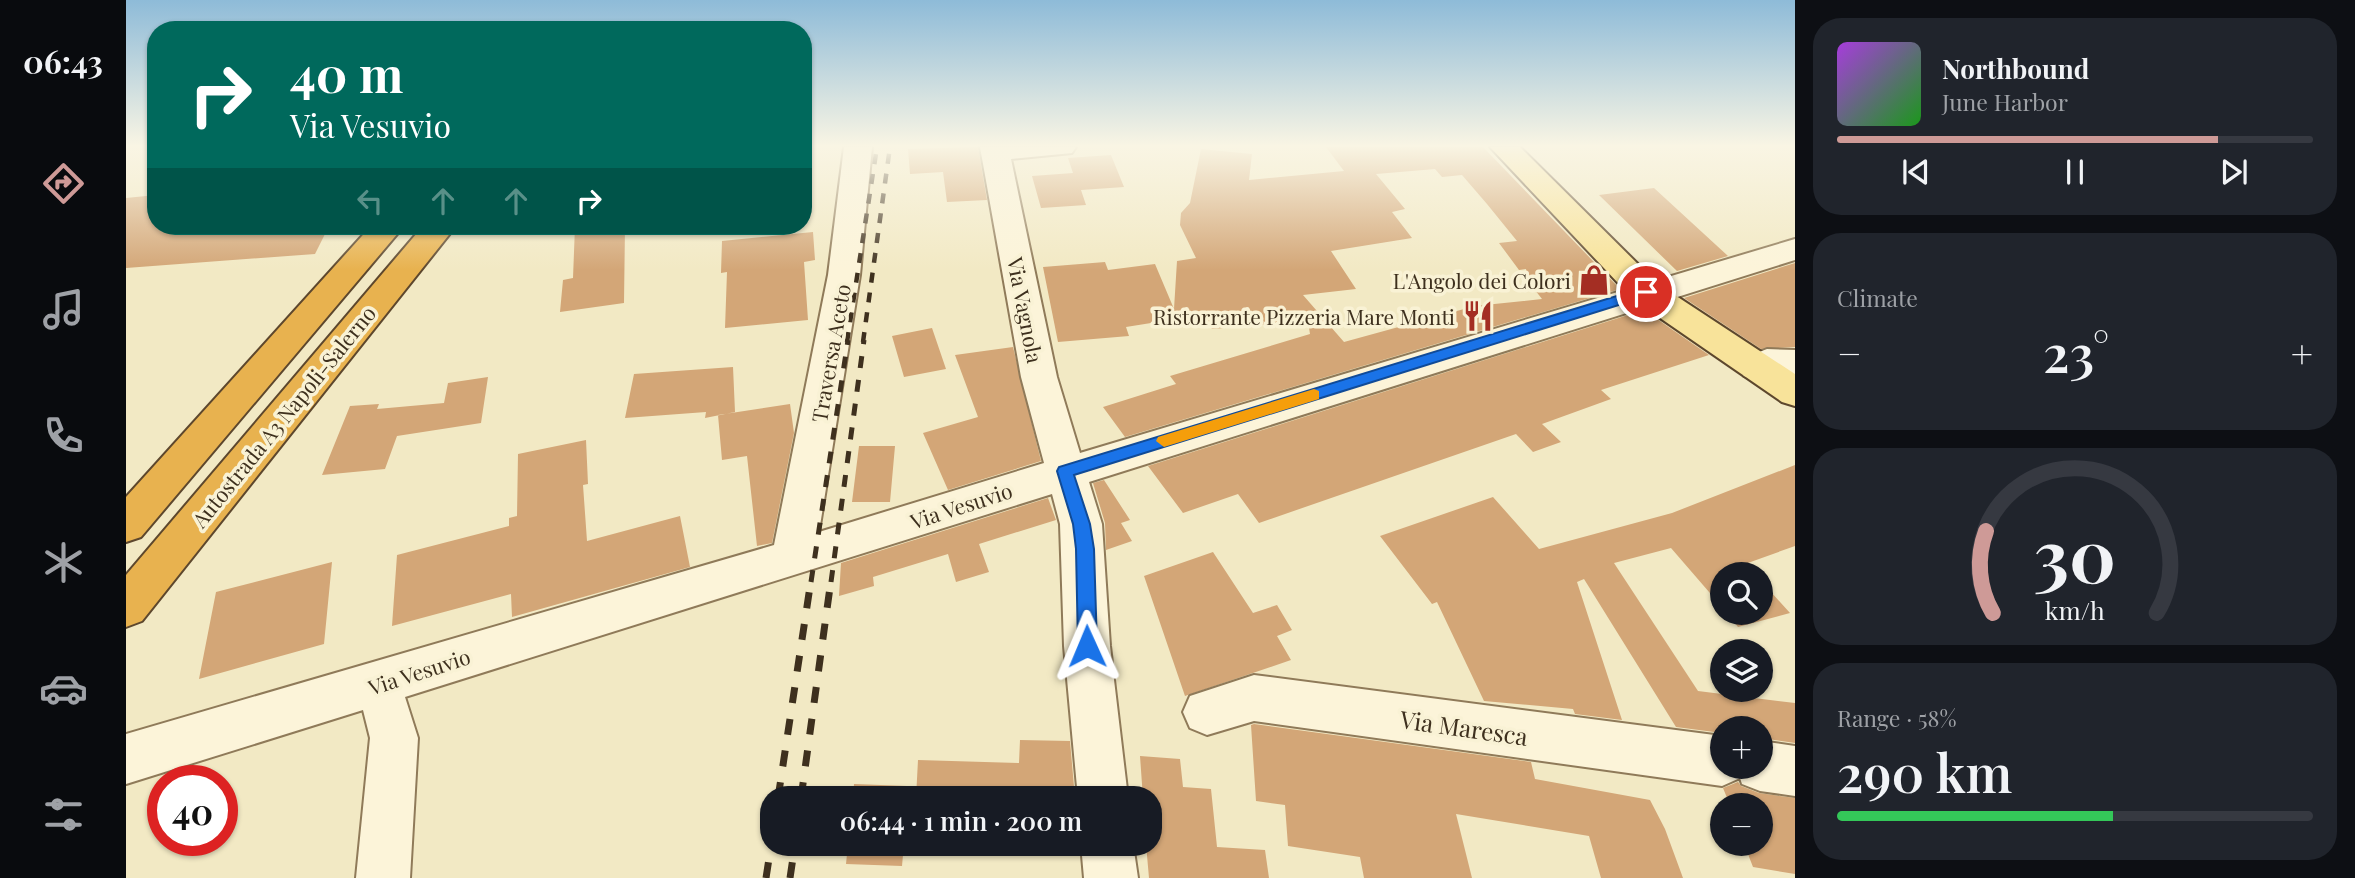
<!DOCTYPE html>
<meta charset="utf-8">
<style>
:root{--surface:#171b24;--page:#20242c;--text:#f1f3f6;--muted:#9ea1a6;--line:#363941;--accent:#ce9a97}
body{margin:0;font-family:"Playfair Display",serif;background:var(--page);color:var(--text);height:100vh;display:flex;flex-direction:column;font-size:26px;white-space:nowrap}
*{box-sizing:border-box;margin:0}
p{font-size:23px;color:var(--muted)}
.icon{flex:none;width:38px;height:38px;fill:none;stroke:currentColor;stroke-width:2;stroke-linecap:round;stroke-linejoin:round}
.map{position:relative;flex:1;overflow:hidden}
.sheet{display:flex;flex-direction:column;gap:18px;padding:18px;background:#0d0f14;width:560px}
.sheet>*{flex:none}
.hud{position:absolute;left:21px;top:21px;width:665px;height:214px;border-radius:28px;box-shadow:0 2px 5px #0004;background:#00695c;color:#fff;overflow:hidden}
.controls{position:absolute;left:1584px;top:562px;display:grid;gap:14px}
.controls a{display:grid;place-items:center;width:63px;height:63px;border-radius:50%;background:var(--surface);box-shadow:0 2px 5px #0004;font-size:35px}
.speed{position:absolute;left:21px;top:765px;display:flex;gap:14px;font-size:35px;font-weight:700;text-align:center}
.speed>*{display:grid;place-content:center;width:91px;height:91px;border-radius:50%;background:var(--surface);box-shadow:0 2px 5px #0004;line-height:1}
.speed .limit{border:10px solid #d22;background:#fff;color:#111}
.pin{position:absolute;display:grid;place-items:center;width:60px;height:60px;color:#fff;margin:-30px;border:4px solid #fff;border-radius:50%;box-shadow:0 2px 7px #0007}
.me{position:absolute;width:77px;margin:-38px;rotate:359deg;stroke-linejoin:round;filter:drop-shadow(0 0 5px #0008)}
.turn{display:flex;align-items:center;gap:24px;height:147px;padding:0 28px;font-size:32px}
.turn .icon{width:91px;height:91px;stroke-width:2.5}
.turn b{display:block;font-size:49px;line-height:60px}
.lanes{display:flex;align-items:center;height:66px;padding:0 28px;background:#0003;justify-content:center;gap:35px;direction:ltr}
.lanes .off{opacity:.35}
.big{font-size:52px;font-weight:600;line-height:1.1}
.sheet .card{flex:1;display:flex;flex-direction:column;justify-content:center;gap:10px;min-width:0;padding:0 24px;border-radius:28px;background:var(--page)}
.sheet .dial{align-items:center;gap:0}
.dial svg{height:182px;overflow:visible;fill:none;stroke:var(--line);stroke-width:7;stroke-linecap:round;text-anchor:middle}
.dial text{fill:var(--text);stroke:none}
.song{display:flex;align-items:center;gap:21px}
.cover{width:84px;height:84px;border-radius:10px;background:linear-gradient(135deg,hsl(280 70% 55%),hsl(120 70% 35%))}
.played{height:7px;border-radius:4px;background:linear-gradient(90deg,var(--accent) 80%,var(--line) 80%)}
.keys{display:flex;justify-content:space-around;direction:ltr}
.heat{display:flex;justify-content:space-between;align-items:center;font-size:38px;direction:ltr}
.charge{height:10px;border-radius:5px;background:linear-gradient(90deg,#34c759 58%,var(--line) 0)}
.trip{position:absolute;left:634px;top:786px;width:402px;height:70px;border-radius:28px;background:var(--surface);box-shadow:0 2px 5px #0004;font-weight:600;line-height:70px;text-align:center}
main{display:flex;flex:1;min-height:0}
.menu{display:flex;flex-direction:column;width:126px;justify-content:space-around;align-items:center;background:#090b0e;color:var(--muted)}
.menu .icon{width:49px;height:49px}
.menu .current{color:var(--accent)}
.menu b{font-size:32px;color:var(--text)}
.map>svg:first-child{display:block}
.building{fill:#d3a677;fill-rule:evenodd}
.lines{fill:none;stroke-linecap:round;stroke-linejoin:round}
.minor-casing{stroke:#8f7a59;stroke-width:4}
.major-casing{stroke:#5d472d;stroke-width:4}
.highway-casing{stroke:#5d472d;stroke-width:4}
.minor{fill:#fcf4d9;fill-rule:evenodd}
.major{fill:#f8e39a;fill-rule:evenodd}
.highway{fill:#e8b24f;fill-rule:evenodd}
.rail-far2{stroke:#3e301e;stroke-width:4.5;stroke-dasharray:10 10;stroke-linecap:butt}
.rail-far1{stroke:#3e301e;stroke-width:5;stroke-dasharray:12 12;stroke-linecap:butt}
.rail{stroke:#3e301e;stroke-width:7;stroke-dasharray:16 16;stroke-linecap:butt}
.route{fill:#1a73e8;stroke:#114b97;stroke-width:2}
.slow{fill:#f59e0b}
.labels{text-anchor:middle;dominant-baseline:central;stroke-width:7;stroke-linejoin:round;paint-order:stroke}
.poi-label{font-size:21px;fill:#3e301e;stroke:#f9f2d5;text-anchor:end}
.street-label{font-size:21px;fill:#3e301e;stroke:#f9f2d5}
.near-street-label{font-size:24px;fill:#3e301e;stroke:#f9f2d5}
</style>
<main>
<nav class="menu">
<b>06:43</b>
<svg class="icon current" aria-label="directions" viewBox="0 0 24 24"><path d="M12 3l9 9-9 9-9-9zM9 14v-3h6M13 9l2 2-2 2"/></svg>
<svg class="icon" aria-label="music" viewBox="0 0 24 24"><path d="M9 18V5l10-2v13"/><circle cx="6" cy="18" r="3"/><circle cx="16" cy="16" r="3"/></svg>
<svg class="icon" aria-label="phone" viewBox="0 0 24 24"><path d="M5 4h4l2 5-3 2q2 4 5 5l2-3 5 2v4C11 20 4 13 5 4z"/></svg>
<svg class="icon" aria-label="climate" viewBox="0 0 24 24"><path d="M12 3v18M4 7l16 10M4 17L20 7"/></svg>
<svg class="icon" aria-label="car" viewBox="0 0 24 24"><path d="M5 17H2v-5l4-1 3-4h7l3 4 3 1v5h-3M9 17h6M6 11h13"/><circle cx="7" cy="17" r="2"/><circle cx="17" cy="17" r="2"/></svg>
<svg class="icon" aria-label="filters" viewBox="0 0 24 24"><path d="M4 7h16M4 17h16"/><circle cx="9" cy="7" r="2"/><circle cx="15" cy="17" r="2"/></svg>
</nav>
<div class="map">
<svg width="1669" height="878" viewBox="0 0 1669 878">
<rect width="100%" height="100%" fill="#f2e9c4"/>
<!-- building -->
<path class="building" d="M 852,147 L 861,200 L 821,202 L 817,172 L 784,174 L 782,149 Z
M 1200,147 L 1357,147 L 1494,289 L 999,437 L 977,407 L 1050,384 L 1044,376 L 1184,334 L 1182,321 L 1086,329 L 1075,315 L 1000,327 L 1003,336 L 932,342 L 917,267 L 979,262 L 982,270 L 1029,264 L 1048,309 L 1051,261 L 1070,258 L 1054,225 L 1055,213 L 1064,203 L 1075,149 L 1126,154 L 1123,180 L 1218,171 ZM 1309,169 L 1316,177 L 1336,175 L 1361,204 L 1391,241 L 1373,243 L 1393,270 L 1400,269 L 1402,281 L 1416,299 L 1349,306 L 1218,342 L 1177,295 L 1230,289 L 1205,251 L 1286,238 L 1266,212 L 1279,209 L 1250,174 Z
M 985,155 L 998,187 L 955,190 L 960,205 L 915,208 L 906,176 L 947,173 L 942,158 Z
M 1528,188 L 1602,256 L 1551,271 L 1473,195 Z
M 30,195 L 30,226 L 203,226 L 189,254 L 0,268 L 0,198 Z
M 449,226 L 499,226 L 498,303 L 434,312 L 437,280 L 447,278 Z
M 687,232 L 689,260 L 678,262 L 682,320 L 599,328 L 601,272 L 595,273 L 596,241 Z
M 1669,263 L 1669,347 L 1635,349 L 1558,298 Z
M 1518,310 L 1583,355 L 1475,390 L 1485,399 L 1416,424 L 1435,442 L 1407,452 L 1390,434 L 1133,523 L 1112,494 L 1057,513 L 1022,466 Z
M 806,328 L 820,369 L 778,377 L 766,336 Z
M 887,347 L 915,461 L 822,490 L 797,433 L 852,417 L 829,355 Z
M 607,367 L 609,412 L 579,418 L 580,412 L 499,418 L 508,374 Z
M 362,377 L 355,423 L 271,436 L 259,469 L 196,475 L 224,406 L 253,404 L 251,409 L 318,403 L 322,383 Z
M 664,404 L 668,433 L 646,543 L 631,546 L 621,456 L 596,460 L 592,415 Z
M 460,440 L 462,484 L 457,485 L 461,541 L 554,516 L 564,567 L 386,617 L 385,594 L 266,626 L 271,555 L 383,526 L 383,518 L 391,516 L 392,454 Z
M 733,446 L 769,446 L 764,502 L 726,502 Z
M 1669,465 L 1669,546 L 1619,564 L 1629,574 L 1596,574 L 1596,607 L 1545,548 L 1488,563 L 1572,691 L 1669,703 L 1669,743 L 1634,738 L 1634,728 L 1596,728 L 1596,733 L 1550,727 L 1458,579 L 1451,582 L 1496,720 L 1449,714 L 1447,709 L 1358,701 L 1311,602 L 1306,604 L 1254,536 L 1367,497 L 1413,549 L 1546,513 Z
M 978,480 L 1004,520 L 995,523 L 1006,541 L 980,550 L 979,523 L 967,483 Z
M 922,498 L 930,520 L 853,544 L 863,572 L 830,582 L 822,554 L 747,577 L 748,586 L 713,596 L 715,563 Z
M 1087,552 L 1127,613 L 1151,605 L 1166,630 L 1151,636 L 1165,660 L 1059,696 L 1018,576 Z
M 206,562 L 198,644 L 73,679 L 90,592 Z
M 1634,580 L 1664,613 L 1612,627 L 1600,612 L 1634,612 Z
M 1128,724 L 1405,762 L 1409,779 L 1524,800 L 1539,829 L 1557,878 L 1475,878 L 1463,836 L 1330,814 L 1346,878 L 1238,878 L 1234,857 L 1162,846 L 1159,805 L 1130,801 L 1125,725 Z
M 894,740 L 944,741 L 949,798 L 790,798 L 792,760 L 893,763 Z
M 1014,756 L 1054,759 L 1057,787 L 1085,789 L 1091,847 L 1139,850 L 1143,878 L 1023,878 L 1020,844 L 1024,844 L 1024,798 L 1017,798 Z
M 1612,782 L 1615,786 L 1633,793 L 1669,798 L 1669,874 L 1627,867 L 1618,844 L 1634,844 L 1634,805 L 1604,805 L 1597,788 Z
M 728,784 L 781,786 L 780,798 L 727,798 Z
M 722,844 L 778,844 L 776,866 L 720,864 Z"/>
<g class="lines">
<defs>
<path id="minor" d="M 718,147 L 746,147 L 734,275 L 693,532 L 918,463 L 895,377 L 854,147 L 950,147 L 946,153 L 885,159 L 931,377 L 954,453 L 1669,239 L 1669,260 L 963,482 L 976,524 L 984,646 L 1002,798 L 952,798 L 938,646 L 934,524 L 926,494 L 279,697 L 292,738 L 284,878 L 230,878 L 244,738 L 237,710 L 0,784 L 0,734 L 648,545 L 702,275 Z
M 1641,349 L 1669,350 L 1669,376 C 1651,375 1635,381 1618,376 L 1613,367 L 1618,358 Z
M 1128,675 L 1596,736 L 1596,766 L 1634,766 L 1634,741 L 1669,746 L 1669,796 L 1634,791 L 1616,784 L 1614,778 L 1596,786 L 1128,721 L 1081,735 L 1064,728 L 1057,712 L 1064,696 Z
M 955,844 L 1007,844 L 1012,878 L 958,878 Z"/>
<path id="major" d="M 1364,147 L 1394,147 L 1532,284 L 1669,374 L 1669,406 L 1656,402 L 1508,300 Z"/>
<path id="highway" d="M 245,226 L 278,226 L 15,537 L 0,542 L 0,497 Z
M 297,226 L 330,226 L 16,621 L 0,627 L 0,575 Z"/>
</defs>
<!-- minor casing -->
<use href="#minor" class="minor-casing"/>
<!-- major casing -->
<use href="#major" class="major-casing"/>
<!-- highway casing -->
<use href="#highway" class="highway-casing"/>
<!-- minor -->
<use href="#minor" class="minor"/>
<!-- major -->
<use href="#major" class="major"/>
<!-- highway -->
<use href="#highway" class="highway"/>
<!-- rail-far2 -->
<path class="rail-far2" d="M 721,342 L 751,147
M 737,342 L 764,147"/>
<!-- rail-far1 -->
<path class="rail-far1" d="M 685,582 L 722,340
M 705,582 L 738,340"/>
<!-- rail -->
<path class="rail" d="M 652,798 L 685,580
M 675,798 L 705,580
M 640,878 L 646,839
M 664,878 L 669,844"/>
</g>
<!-- sky -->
<linearGradient id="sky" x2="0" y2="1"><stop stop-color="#8ebbd8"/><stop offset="0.54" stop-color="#f9f5e4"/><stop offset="1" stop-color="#f9f5e4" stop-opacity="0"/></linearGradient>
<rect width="1669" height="270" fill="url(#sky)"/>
<!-- route -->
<path class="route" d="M 1520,287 L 1527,292 L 1525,295 L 948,475 L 964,524 L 968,549 L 971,646 L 968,652 L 961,654 L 954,652 L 952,646 L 950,549 L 947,524 L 931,471 L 933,467 Z"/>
<!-- slow -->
<path class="slow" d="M 1188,389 L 1193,391 L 1193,399 L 1038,447 L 1030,441 L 1032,437 Z"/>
<!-- icons -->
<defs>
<symbol id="shop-bare" viewBox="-9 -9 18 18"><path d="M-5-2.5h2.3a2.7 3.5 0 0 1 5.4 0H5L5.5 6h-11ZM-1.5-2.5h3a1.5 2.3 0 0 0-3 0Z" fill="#a42e23" stroke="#f9f2d5" stroke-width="2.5" paint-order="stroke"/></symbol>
<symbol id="restaurant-bare" viewBox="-9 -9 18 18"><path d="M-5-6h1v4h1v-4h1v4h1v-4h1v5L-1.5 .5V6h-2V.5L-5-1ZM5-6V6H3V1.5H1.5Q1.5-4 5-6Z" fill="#a42e23" stroke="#f9f2d5" stroke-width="2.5" paint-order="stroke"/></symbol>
</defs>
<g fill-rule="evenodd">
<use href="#shop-bare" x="1446" y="258" width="44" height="44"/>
<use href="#restaurant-bare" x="1330" y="294" width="44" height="44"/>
</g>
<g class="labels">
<!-- poi labels -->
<g class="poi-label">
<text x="1445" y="280">L'Angolo dei Colori</text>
<text x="1329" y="316">Ristorrante Pizzeria Mare Monti</text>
</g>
<!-- street labels -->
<g class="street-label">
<text transform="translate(900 310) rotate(79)">Via Vagnola</text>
<text transform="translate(704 353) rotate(-80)">Traversa Aceto</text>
<text transform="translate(157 416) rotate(-51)">Autostrada A3 Napoli-Salerno</text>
<text transform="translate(835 505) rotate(-18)">Via Vesuvio</text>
<text transform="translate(293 671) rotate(-18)">Via Vesuvio</text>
</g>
<!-- near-street labels -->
<g class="near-street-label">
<text transform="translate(1338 727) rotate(8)">Via Maresca</text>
</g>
</g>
</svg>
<div class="controls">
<a><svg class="icon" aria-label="search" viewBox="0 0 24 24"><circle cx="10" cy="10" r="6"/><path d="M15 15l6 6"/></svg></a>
<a><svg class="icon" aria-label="layers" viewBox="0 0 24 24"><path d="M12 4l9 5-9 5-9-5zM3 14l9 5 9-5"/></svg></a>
<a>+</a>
<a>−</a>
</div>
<div class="speed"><div class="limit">40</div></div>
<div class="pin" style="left:1520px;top:292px;background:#d93025"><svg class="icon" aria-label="arrive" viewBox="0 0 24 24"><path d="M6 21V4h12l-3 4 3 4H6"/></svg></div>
<svg class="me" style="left:961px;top:646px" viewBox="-20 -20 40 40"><path d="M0-17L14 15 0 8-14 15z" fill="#1a73e8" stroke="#fff" stroke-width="4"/></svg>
<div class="trip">06:44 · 1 min · 200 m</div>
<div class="hud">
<div class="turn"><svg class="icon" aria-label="right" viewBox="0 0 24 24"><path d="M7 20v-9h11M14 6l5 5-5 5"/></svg><div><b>40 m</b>Via Vesuvio</div></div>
<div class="lanes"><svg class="icon off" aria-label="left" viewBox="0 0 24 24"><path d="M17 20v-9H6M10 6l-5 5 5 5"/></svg><svg class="icon off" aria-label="ahead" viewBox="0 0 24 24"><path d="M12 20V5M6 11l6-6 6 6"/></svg><svg class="icon off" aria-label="ahead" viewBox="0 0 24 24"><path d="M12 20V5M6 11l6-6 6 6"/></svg><svg class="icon" aria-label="right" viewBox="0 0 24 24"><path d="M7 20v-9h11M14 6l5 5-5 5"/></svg></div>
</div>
</div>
<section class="sheet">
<div class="card">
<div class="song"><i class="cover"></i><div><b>Northbound</b><p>June Harbor</p></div></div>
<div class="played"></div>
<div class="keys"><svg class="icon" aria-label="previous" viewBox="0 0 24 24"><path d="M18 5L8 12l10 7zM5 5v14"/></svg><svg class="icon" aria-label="pause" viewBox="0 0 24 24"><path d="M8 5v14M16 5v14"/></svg><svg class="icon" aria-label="next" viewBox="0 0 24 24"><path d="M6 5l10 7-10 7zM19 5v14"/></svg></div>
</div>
<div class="card"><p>Climate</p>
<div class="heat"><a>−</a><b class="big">23°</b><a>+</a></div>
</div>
<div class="card dial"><svg viewBox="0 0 100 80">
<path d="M14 69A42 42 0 1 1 86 69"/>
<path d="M14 69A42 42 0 0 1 11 33" stroke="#ce9a97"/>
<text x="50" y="56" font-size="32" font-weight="700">30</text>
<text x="50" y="72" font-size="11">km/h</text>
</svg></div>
<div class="card"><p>Range · 58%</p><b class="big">290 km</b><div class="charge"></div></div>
</section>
</main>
